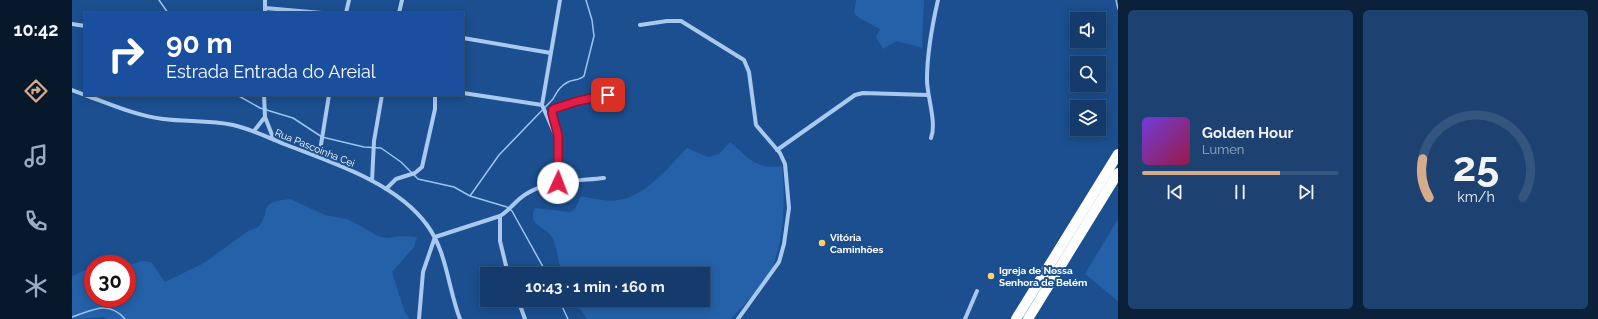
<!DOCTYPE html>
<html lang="pt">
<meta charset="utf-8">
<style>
:root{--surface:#143b6b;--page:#1d4271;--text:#f1f3f6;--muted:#9dadc1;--line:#33557e;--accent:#d6ab8b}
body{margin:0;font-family:Raleway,sans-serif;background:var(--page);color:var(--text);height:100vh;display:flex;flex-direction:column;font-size:15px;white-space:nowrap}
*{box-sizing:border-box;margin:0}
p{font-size:13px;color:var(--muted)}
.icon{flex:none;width:22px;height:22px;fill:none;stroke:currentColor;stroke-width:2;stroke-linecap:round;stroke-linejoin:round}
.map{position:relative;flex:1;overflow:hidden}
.panel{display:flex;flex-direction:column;gap:10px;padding:10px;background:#0b203b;width:480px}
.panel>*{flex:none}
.banner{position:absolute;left:12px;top:12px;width:380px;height:84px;border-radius:0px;box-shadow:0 2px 10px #0003,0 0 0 1px var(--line);background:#1a4fa0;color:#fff;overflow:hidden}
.fabs{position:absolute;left:998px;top:12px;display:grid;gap:8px}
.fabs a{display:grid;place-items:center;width:36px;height:36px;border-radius:0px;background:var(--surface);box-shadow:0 2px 10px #0003,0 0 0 1px var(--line);font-size:20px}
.speed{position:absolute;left:12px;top:255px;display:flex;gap:8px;font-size:20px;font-weight:700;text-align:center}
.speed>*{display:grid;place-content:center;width:52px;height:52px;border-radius:50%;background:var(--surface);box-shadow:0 2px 10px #0003,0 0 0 1px var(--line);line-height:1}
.speed .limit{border:6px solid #d22;background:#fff;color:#111}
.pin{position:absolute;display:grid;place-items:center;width:34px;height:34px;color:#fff;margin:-17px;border-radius:8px;box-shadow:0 2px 6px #0006}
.me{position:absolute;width:44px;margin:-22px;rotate:2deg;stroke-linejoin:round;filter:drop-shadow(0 0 3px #0008)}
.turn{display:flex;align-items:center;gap:14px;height:84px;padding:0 16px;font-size:18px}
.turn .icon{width:52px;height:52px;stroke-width:2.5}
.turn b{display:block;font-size:28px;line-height:34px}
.panel .tile{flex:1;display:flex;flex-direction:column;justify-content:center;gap:6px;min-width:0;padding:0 14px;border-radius:6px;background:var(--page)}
.panel .dial{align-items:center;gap:0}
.dial svg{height:104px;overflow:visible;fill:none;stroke:var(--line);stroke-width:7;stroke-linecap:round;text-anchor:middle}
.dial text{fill:var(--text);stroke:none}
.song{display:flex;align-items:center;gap:12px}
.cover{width:48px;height:48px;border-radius:6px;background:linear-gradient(135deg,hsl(260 70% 55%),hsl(340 70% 35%))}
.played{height:4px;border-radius:2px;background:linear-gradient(90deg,var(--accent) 70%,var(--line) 70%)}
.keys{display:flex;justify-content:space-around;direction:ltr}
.panel .tiles{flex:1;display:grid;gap:10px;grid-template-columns:repeat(2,1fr)}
.trip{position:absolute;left:408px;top:267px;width:230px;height:40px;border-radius:0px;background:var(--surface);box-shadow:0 2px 10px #0003,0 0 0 1px var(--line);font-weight:700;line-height:40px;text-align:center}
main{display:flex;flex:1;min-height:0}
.dock{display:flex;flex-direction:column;width:72px;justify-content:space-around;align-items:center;background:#08182b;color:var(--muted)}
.dock .icon{width:28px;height:28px}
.dock .active{color:var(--accent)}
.dock b{font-size:18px;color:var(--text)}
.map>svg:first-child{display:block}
.green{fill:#2461a8}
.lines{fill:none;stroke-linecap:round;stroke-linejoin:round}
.stream{stroke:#9cc4f0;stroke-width:1.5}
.minor{stroke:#a9c9ee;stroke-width:4}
.motorway{stroke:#fff;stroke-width:10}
.route-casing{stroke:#92132f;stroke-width:10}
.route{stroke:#e11d48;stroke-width:7}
.poi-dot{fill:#ffd166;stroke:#1b4f8f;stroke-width:1.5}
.labels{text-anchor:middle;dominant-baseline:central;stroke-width:4;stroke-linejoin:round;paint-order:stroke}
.street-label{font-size:10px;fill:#fff;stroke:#1b4f8f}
.poi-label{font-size:10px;font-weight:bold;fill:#fff;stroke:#1b4f8f;text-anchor:start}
</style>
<main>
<nav class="dock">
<b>10:42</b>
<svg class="icon active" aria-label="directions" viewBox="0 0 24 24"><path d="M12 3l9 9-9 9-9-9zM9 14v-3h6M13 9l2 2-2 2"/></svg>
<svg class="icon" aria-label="music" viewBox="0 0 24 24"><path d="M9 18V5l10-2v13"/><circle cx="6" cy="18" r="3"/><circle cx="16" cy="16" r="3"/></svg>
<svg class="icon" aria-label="phone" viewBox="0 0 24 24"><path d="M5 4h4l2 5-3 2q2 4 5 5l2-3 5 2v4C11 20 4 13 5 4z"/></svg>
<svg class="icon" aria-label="climate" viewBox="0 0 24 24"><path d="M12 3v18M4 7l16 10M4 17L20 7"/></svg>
</nav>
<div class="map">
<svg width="1046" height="319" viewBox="0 0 1046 319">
<rect width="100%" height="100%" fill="#1b4f8f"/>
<!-- green -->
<path class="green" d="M 784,0 L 852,0 L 850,48 L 825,41 L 811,49 L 804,37 L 808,29 L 787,18 L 782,13 Z
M 658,142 C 677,158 683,170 710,166 C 713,200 713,233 701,266 C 696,280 669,309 658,319 L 515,319 L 502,300 L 631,300 L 631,274 L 491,274 C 485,262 486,249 480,237 C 474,227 454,225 463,208 L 498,212 L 503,209 L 509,196 C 520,198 535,202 546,200 C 575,196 596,167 615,148 L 636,157 L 647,154 Z
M 218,199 L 253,215 L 275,219 L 291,227 L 305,236 L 315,238 L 329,236 L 345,237 L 342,247 L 320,272 L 332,310 L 337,319 L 35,319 L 33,317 L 0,319 L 0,276 L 21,267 L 21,298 L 55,298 L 55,266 L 70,261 L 79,262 L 93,282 L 132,263 L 176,231 L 186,227 C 201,212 183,202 218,199 Z
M 1046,219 L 1046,301 L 1013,274 Z"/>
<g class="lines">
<!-- stream -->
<path class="stream" d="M 87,0 L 96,13
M 1044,0 L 1046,9
M 165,95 L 188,108 L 221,118 L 250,137 L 292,147 L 309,148 L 329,162 L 346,179 L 382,187 L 398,196 L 435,207 L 440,211 L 475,274
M 398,196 L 427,155 L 481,99 C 485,92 488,86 496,82 C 501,79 507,81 512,76 L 522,36 L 520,20 L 514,0
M 487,300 L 496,319
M 0,317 C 21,310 36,300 53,319"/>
<!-- minor -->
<path class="minor" d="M 193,8 L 250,13
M 193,13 L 193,0
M 274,13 L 277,0
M 327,13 L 330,0
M 0,24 L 13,26
M 568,25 L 595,21 L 609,21 L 672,60 L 677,72 L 684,125 L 708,153 L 713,164 L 717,208 L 712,244 L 707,262 L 666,319
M 391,38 L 479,53
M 0,90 L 13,95
M 391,93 L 470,105 L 488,0
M 13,95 C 38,104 65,116 91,119 C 114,122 138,120 161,125 C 179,129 195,137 212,144 C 259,162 325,183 355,225 C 375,252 376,288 388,319
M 192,95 L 193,117 L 202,140
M 470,105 L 486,141
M 182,131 L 193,117
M 859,138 C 865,123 855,96 855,80 C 855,53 860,26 866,0
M 705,150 L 783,95 L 791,93 L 856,95
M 247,157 L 257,95
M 300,181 L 302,141 L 310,95
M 486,183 L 486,135 L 480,113 L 481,109 L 517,98 L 546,95
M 314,189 L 324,179 L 343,173 L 350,167 L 363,109 L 363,95
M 428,216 L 428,241 L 436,274
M 446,300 L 453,319
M 347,319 L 351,272 L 363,237 L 428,216 C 438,210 444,200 454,194 C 477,180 506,181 532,178
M 893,319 L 905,291"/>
<!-- motorway -->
<path class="motorway" d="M 944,319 L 1046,154
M 956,319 L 1046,173"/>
</g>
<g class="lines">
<defs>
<path id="route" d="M 486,183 L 486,135 L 480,113 L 481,109 L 506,101 L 536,95"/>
</defs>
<!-- route casing -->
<use href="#route" class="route-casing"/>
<!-- route -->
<use href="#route" class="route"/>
</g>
<!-- markers -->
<g class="poi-dot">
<circle cx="750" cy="243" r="4"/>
<circle cx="919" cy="276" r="4"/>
</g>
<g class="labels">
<!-- street labels -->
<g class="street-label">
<text transform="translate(243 148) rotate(22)">Rua Pascoinha Cei</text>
</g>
<!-- poi labels -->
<g class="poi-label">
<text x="758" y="237">Vitória<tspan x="758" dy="12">Caminhões</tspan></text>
<text x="927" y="270">Igreja de Nossa<tspan x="927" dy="12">Senhora de Belém</tspan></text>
</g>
</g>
</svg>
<div class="fabs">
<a><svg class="icon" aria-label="sound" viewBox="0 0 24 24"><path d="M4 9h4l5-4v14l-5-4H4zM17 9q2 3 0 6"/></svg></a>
<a><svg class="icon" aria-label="search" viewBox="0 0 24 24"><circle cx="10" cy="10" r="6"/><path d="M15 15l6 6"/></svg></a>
<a><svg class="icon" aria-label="layers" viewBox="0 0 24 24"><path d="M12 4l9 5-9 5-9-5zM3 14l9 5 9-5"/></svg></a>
</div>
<div class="speed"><div class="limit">30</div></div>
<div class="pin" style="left:536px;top:95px;background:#d93025"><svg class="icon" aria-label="arrive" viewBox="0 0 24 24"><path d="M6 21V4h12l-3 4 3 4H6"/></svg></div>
<svg class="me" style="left:486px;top:183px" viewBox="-20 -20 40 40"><circle r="19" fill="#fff"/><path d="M0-13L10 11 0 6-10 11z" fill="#e11d48"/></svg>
<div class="trip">10:43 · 1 min · 160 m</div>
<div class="banner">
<div class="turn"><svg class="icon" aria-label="right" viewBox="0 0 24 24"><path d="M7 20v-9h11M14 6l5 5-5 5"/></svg><div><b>90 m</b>Estrada Entrada do Areial</div></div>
</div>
</div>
<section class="panel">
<div class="tiles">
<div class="tile">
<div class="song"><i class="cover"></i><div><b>Golden Hour</b><p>Lumen</p></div></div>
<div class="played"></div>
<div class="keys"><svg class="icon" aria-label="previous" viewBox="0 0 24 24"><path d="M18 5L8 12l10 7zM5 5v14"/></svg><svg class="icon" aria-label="pause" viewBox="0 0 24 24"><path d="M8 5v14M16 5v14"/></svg><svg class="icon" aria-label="next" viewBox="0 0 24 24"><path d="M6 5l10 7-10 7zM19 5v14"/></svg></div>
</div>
<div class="tile dial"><svg viewBox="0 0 100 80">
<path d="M14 69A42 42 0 1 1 86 69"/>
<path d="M14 69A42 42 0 0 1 9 39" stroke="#d6ab8b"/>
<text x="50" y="56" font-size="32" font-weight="700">25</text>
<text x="50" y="72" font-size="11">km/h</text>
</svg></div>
</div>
</section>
</main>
